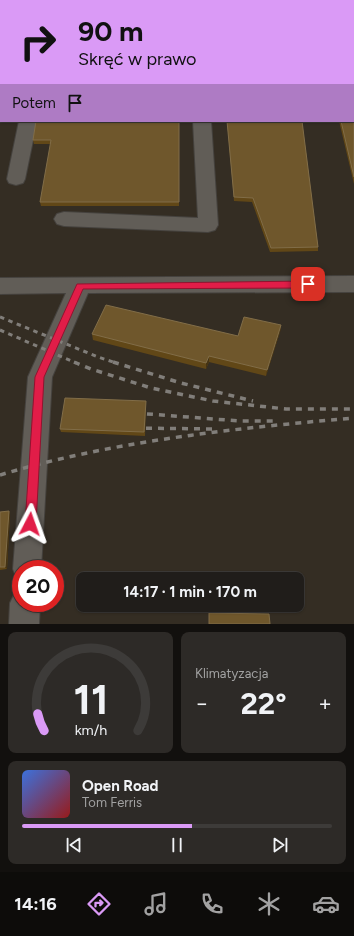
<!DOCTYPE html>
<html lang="pl">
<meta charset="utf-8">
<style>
:root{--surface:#201d1a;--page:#2d2a27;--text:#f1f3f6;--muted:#a2a2a2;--line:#3d3b39;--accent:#da9af6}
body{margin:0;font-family:Figtree,sans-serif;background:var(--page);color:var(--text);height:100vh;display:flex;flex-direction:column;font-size:15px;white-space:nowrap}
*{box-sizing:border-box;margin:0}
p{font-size:13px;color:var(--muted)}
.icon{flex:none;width:22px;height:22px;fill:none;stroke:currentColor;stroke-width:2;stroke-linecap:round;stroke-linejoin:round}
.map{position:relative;height:624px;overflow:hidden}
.side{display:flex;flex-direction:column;gap:8px;padding:8px;background:#12100e;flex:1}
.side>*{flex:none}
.banner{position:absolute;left:0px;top:0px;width:354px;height:122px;box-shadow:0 1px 3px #0004,0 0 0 1px var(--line);background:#da9af6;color:#111;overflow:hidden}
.speed{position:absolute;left:12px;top:560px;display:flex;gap:8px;font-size:20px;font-weight:700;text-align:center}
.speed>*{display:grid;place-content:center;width:52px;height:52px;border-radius:50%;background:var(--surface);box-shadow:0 1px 3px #0004,0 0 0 1px var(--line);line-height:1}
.speed .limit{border:6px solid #d22;background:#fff;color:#111}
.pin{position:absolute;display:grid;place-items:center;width:34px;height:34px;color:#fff;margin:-17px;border-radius:8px;box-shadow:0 2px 6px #0006}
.me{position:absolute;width:44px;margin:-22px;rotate:4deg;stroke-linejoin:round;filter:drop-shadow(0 0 3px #0008)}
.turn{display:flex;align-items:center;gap:14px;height:84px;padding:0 12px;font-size:18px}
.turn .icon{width:52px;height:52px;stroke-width:2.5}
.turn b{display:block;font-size:28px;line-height:34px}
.then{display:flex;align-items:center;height:38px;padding:0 12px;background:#0003;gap:8px;font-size:15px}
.big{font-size:30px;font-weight:700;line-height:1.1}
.side .tile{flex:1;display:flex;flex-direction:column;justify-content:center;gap:6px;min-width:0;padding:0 14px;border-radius:8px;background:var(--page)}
.side .dial{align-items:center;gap:0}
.dial svg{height:104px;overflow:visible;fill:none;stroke:var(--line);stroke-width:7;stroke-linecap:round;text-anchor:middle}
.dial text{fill:var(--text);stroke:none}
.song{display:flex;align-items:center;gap:12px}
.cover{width:48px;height:48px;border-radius:6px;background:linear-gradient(135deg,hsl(220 70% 55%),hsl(0 70% 35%))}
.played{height:4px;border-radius:2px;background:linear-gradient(90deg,var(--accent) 55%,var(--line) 55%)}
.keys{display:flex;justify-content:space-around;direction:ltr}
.heat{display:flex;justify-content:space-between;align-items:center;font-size:22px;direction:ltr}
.side .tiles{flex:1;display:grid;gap:8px;grid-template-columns:1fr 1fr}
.tile:last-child{grid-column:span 2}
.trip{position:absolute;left:76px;top:572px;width:228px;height:40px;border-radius:8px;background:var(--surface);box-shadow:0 1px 3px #0004,0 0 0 1px var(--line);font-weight:700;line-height:40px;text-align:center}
.tab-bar{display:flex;height:64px;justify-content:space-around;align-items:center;background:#0d0c0a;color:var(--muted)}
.tab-bar .icon{width:28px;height:28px}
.tab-bar .active{color:var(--accent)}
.tab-bar b{font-size:18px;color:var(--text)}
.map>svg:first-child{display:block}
.built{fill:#342d23;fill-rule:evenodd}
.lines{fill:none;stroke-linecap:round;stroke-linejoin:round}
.minor-casing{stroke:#45423e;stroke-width:2}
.minor{fill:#615d57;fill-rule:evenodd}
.rail-far1{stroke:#817e7a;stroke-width:3;stroke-dasharray:4.5 4.5;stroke-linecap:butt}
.rail{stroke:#817e7a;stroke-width:3.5;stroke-dasharray:6 6;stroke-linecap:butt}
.wall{fill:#614717}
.shaded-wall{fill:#453313}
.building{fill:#6f572c;stroke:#816d48}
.route{fill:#e11d48;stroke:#92132f}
</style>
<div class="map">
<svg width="354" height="624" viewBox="0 0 354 624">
<rect width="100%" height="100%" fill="#2b2723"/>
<!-- built -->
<path class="built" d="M 0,0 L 354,0 L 354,624 L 0,624 ZM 1,1 L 353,1 L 353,121 L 1,121 ZM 21,569 L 55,569 L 55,603 L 21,603 ZM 83,579 L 297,579 L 297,605 L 83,605 Z"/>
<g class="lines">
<defs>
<path id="minor" d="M 189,0 L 203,0 L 204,1 L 190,1 Z
M 312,0 L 326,0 L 327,1 L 313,1 Z
M 353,38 L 354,38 L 354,48 L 353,48 Z
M 353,71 L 354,71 L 354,81 L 353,81 Z
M 19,121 L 37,121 L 25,179 L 23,183 L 16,185 L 9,183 L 7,179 Z
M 193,121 L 211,121 L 218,225 L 215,230 L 208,232 L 64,226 L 57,224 L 54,219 L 57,214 L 64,212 L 198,218 Z
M 354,276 L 354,292 L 88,293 L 52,377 L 41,569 L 21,569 L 21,581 L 17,579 L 13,569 L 28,377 L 66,293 L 0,294 L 0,278 Z
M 21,590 L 21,603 L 40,603 L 39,624 L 9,624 L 10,603 L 15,593 Z"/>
</defs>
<!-- minor casing -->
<use href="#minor" class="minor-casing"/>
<!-- minor -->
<use href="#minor" class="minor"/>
<!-- rail-far1 -->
<path class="rail-far1" d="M 0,317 L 98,357 L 116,363
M 0,330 L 76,363"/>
<!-- rail -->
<path class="rail" d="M 74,362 L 91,369 L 151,388 L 213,401 L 286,409 L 354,409
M 113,362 L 181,383 L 253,401
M 135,413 L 240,421 L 273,421
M 134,428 L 212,429
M 0,475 C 112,441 237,428 354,418"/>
</g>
<!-- wall -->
<path class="wall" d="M 354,90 L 354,184 L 339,121 L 353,121 Z
M 179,121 L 179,206 L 41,206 L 40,202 L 51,144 L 34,144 L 33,140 Z
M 227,121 L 302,121 L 318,247 L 318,251 L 270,252 L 252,202 L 234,201 Z
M 281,325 L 280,332 L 266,376 L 209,362 L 206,369 L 93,340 L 92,334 L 238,336 Z
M 146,401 L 145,436 L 61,432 L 60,429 Z
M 9,511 L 10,514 L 7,569 L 0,570 L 0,512 Z"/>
<!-- shaded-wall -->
<path class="shaded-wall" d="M 281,325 L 280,332 L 266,376 L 267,370 Z
M 209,356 L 209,362 L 206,369 L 206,363 Z
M 9,511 L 10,514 L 7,569 L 5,567 Z"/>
<!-- building -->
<path class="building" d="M 325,0 L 354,0 L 354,33 L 353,33 L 353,1 L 325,1 Z
M 353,90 L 354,90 L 354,177 L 341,121 L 353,121 Z
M 36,121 L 179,121 L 179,202 L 40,202 L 51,140 L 33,140 Z
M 227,121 L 302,121 L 318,247 L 271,248 L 253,198 L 234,197 Z
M 106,305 L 238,336 L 244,317 L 281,325 L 267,370 L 209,356 L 206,363 L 92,334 Z
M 65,398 L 146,401 L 144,432 L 60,429 Z
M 9,511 L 5,567 L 0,567 L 0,512 Z
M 209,613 L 269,614 L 270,624 L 209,624 Z"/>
<!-- route -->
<path class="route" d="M 308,281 L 312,284 L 308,288 L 83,289 L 44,377 L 36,524 L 34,528 L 30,529 L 26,528 L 25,524 L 35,377 L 77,284 Z"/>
</svg>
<div class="speed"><div class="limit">20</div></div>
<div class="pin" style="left:308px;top:284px;background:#d93025"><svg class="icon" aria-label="arrive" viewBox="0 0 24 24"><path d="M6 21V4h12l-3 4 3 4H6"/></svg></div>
<svg class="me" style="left:30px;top:524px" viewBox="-20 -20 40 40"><path d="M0-17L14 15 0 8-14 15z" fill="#e11d48" stroke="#fff" stroke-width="4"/></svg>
<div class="trip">14:17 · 1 min · 170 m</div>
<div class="banner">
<div class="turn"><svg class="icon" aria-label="right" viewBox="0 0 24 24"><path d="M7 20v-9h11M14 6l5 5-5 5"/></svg><div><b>90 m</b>Skręć w prawo</div></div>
<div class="then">Potem<svg class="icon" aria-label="arrive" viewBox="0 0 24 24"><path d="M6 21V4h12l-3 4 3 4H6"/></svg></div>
</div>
</div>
<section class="side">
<div class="tiles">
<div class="tile dial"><svg viewBox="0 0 100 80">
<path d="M14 69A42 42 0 1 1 86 69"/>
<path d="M14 69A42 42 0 0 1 9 56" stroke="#da9af6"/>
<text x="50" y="56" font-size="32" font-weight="700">11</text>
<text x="50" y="72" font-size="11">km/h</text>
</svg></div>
<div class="tile"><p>Klimatyzacja</p>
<div class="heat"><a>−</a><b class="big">22°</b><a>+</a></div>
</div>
<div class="tile">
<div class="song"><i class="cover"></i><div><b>Open Road</b><p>Tom Ferris</p></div></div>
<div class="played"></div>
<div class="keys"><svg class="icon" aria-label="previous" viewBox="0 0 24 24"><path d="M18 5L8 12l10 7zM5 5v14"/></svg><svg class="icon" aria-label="pause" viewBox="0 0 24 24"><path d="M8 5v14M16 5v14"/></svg><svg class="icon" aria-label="next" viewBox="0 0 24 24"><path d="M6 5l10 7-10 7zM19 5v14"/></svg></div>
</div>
</div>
</section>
<nav class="tab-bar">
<b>14:16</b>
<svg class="icon active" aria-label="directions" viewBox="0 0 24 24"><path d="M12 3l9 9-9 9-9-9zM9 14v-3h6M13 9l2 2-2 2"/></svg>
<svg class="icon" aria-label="music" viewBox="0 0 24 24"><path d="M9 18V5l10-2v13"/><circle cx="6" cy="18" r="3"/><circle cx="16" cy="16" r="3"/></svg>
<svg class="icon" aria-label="phone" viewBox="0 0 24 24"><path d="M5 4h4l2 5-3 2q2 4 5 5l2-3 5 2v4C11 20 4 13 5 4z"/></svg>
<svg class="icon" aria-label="climate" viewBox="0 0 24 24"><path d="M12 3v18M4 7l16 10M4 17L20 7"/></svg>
<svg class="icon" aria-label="car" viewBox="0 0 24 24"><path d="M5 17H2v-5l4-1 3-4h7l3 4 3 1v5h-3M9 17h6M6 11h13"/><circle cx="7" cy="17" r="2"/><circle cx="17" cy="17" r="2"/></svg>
</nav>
